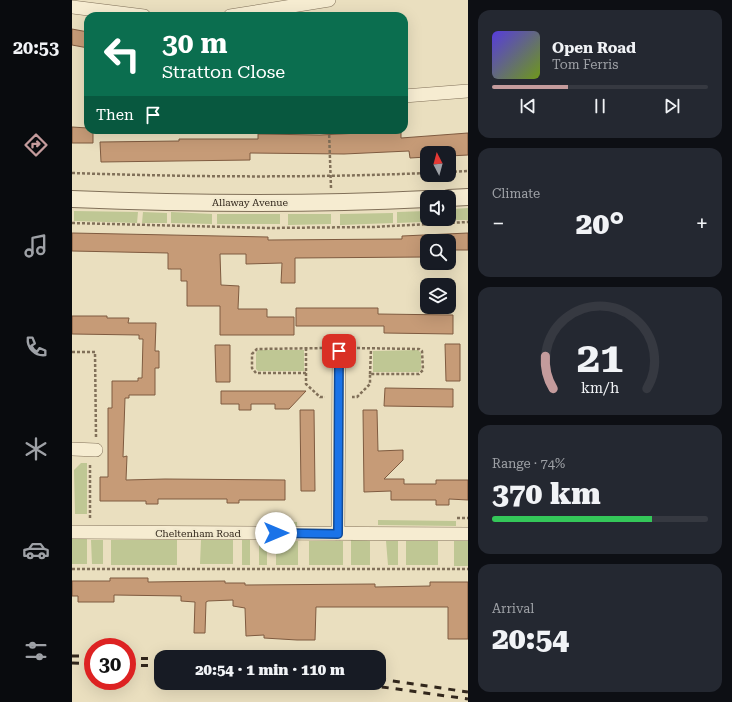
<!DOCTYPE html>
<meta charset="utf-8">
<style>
:root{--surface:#171b24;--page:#242831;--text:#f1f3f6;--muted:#9ea1a6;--line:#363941;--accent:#c49b9c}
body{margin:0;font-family:"Roboto Serif",serif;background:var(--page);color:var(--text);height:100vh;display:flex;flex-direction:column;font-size:15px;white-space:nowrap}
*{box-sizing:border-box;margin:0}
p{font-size:13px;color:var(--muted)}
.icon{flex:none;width:22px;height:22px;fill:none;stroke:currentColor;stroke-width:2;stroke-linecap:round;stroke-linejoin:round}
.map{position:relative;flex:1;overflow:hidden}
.side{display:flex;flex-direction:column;gap:10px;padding:10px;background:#0d0f14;width:264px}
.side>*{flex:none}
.banner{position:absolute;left:12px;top:12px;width:324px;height:122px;border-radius:12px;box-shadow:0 4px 16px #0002;background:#0b6e4f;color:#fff;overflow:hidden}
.needle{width:26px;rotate:354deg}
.controls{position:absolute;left:348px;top:146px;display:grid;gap:8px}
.controls a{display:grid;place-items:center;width:36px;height:36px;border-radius:8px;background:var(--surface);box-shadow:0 4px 16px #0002;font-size:20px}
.speed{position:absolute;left:12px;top:638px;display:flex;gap:8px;font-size:20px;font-weight:700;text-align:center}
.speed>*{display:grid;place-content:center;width:52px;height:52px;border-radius:50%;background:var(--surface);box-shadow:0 4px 16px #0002;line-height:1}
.speed .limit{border:6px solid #d22;background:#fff;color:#111}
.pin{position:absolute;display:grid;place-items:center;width:34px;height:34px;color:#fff;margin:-17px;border-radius:8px;box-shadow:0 2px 6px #0006}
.me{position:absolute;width:44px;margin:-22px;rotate:90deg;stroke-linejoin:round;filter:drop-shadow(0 0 3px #0008)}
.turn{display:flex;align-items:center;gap:14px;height:84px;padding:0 12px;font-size:18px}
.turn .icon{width:52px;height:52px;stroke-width:2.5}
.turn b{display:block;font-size:28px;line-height:34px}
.then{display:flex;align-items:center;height:38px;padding:0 12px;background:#0003;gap:8px;font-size:15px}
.big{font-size:30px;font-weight:800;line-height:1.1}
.side .widget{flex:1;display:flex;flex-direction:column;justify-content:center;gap:6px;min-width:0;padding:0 14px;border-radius:12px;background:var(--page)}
.side .dial{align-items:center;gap:0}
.dial svg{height:104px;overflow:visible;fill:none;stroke:var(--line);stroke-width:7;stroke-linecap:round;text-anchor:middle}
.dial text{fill:var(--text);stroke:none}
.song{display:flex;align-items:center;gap:12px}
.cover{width:48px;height:48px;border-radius:6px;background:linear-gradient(135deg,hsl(250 70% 55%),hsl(80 70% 35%))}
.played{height:4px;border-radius:2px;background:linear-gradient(90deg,var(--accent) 35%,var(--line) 35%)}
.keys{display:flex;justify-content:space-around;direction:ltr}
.heat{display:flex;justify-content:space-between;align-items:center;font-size:22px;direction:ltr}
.charge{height:6px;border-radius:3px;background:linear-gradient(90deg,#34c759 74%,var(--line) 0)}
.trip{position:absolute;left:82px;top:650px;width:232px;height:40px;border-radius:12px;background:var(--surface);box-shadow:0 4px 16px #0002;font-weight:800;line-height:40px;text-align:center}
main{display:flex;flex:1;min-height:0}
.tabs{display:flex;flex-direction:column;width:72px;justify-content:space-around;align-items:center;background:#090b0e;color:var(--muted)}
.tabs .icon{width:28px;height:28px}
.tabs .selected{color:var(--accent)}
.tabs b{font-size:18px;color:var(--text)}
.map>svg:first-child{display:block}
.green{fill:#bfc794}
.building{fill:#c69b77;stroke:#7f5b40}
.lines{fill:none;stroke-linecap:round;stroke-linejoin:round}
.minor-casing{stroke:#817059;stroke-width:14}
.tertiary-casing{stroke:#817059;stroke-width:18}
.path{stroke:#817059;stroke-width:2.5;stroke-dasharray:3 2;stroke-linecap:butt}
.minor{stroke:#f6ecd1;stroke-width:13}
.tertiary{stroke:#f6ecd1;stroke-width:16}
.rail{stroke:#32271c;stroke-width:3;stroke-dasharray:7 7;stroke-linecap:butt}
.route-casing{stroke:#114b97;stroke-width:10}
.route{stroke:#1a73e8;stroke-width:7}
.labels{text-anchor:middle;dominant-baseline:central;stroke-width:4;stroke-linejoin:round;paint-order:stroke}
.street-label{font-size:10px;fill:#32271c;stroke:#f2e9ce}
</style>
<main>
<nav class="tabs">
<b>20:53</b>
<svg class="icon selected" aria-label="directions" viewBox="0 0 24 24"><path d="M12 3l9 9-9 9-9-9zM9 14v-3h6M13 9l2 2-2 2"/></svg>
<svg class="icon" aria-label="music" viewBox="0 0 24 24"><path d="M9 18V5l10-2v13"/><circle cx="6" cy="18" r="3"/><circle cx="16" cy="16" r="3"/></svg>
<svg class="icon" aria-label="phone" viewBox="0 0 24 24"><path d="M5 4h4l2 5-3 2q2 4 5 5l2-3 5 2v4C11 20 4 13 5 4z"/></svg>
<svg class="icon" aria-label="climate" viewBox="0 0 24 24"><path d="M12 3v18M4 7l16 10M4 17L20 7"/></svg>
<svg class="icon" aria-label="car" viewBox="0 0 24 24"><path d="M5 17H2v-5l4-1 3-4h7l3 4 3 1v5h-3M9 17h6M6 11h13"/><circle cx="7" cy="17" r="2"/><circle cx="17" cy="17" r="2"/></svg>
<svg class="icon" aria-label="filters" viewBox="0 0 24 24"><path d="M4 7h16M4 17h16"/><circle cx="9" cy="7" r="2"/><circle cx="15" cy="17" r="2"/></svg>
</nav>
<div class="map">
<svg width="396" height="702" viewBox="0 0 396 702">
<rect width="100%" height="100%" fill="#eadfbf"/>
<!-- green -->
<path class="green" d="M 396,208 L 396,220 L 382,220 L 381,209 Z
M 2,211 L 66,212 L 65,223 L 2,221 Z
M 355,211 L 355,219 L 376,219 L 376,221 L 325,223 L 325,212 Z
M 71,212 L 95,213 L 95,223 L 70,223 Z
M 99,212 L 140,214 L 140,224 L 99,223 Z
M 321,213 L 321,223 L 268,225 L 268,214 Z
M 145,214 L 208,214 L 208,224 L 145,224 Z
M 216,214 L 259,214 L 259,224 L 216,225 Z
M 186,350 L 232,350 L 232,371 L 186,371 L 184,369 L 184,353 Z
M 346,350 L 349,353 L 349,369 L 347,372 L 301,372 L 301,351 Z
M 9,463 L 15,463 L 15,514 L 3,514 L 2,470 Z
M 306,520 L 384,521 L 384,526 L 306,525 Z
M 188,521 L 225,522 L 225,526 L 188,526 Z
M 0,539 L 15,539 L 15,564 L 0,564 Z
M 19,540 L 31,540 L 31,564 L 20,564 Z
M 39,540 L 105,540 L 105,565 L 39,565 Z
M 129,540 L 161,540 L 161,564 L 128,564 Z
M 170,540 L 178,540 L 178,565 L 170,565 Z
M 187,540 L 195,540 L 195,565 L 187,565 Z
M 279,540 L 298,541 L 298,565 L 279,565 Z
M 204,541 L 226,541 L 226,565 L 204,565 Z
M 237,541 L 271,541 L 271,565 L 237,565 Z
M 314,541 L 326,541 L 326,565 L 316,565 Z
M 334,541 L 366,541 L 366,565 L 334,565 Z
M 382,541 L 396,541 L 396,566 L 382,566 Z"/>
<!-- building -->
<path class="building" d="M 0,29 L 16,32 L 16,48 L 0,45 Z
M 0,127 L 16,128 L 16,130 L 21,130 L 21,143 L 0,143 Z
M 329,131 L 329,138 L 396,133 L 396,155 L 377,156 L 377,153 L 355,153 L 355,157 L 338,158 L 337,151 L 272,154 L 178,153 L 178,160 L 29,162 L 28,142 L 107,141 L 107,139 L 186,139 L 186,134 L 248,135 Z
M 0,233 L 196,237 L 196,240 L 330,239 L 330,236 L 396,233 L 396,250 L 377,250 L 377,241 L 355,241 L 353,257 L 223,258 L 223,283 L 209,283 L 210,263 L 174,264 L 174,254 L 148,254 L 149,285 L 167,286 L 166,309 L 195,309 L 195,317 L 222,317 L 222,335 L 148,335 L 148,306 L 115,306 L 115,281 L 109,281 L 109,269 L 96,269 L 96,253 L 0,251 Z
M 224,308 L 306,308 L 306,314 L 381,315 L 381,334 L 312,333 L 312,326 L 224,326 Z
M 0,316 L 35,316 L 35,318 L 57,318 L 56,323 L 84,323 L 83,351 L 87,351 L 87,368 L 83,368 L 83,395 L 57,395 L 57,398 L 53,398 L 51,457 L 55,456 L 54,480 L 93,479 L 213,480 L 213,500 L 167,500 L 167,503 L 155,503 L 155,499 L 86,499 L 86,504 L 74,504 L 74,501 L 28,501 L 28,477 L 36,477 L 36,408 L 40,408 L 40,381 L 66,381 L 66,378 L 70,378 L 71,339 L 67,339 L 67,335 L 0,334 Z
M 373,344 L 388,344 L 388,381 L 374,381 Z
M 143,345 L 158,345 L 158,382 L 144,382 Z
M 313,388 L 381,389 L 381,407 L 312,406 Z
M 149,391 L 234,391 L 217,409 L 203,409 L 203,404 L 179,404 L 179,410 L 167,410 L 167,404 L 149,404 Z
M 228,410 L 242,410 L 243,491 L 229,491 Z
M 291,410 L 305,410 L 306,451 L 331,450 L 331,460 L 312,479 L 332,479 L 332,484 L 364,484 L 364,480 L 396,480 L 396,500 L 377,499 L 377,505 L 364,505 L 364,500 L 319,500 L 319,491 L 292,492 Z
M 38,578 L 76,578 L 76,582 L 153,581 L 153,583 L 173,583 L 173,585 L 303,584 L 303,587 L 358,586 L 358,582 L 396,582 L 396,639 L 376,639 L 376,607 L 244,607 L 243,640 L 225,640 L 192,638 L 192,635 L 174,636 L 173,608 L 161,606 L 161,600 L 136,601 L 134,602 L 133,633 L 122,633 L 123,602 L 109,601 L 109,596 L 42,595 L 42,602 L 6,602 L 6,596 L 0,596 L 0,581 L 38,581 Z"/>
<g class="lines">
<defs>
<path id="minor" d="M 0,7 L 72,16
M 158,16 L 257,0
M 332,96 L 396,91
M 0,449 L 24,450
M 0,532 L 396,534
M 266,534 L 267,351"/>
<path id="tertiary" d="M 377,198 L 396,197
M 0,199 C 118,204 237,205 355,199"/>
</defs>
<!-- minor casing -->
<use href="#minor" class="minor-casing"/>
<!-- tertiary casing -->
<use href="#tertiary" class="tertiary-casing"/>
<!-- path -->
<path class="path" d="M 257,130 L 259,188
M 377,172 L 396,171
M 0,173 C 119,177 236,178 355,173
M 0,223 L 195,228 L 301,227 L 396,222
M 234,348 L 234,384 L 248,397 L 253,397
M 280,348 L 347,349 L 350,351 L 351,370 L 347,374 L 298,374 L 298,384 L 285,397 L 280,397
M 0,352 L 23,352 L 24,437
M 234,373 L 184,373 L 180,368 L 180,354 L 185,349 L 255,348
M 298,374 L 299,349
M 18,518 L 18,464
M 385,518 L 396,518
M 0,569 L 396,569"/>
<!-- minor -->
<use href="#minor" class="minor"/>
<!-- tertiary -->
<use href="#tertiary" class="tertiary"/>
<!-- rail -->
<path class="rail" d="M 0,656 L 21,656
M 55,658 L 89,659
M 0,663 L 21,664
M 55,665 L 89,666
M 307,679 L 396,692
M 282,683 L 396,699"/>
</g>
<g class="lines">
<defs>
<path id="route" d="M 204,533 L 266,534 L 267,351"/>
</defs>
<!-- route casing -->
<use href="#route" class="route-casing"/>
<!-- route -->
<use href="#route" class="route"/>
</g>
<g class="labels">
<!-- street labels -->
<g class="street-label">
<text x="178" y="202">Allaway Avenue</text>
<text x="126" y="533">Cheltenham Road</text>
</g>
</g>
</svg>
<div class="controls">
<a><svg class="needle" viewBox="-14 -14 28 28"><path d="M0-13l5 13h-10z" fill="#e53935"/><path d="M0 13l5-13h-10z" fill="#9ea1a6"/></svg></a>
<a><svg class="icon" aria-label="sound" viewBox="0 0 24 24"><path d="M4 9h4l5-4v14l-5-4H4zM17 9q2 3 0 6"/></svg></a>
<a><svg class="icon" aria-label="search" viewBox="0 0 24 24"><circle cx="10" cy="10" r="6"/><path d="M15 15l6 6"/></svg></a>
<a><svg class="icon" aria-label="layers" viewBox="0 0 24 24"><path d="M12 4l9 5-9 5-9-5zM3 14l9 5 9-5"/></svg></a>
</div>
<div class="speed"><div class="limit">30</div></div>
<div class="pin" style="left:267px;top:351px;background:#d93025"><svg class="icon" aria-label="arrive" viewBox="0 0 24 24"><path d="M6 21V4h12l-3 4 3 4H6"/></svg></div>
<svg class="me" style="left:204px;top:533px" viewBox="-20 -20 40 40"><circle r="19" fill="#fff"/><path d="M0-13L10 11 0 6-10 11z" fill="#1a73e8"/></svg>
<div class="trip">20:54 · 1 min · 110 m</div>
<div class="banner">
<div class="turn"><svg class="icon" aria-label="left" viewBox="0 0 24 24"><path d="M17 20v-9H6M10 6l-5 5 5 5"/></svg><div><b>30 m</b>Stratton Close</div></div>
<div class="then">Then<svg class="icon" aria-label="arrive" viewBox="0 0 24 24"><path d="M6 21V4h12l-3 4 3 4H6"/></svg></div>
</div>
</div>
<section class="side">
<div class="widget">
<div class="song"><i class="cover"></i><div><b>Open Road</b><p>Tom Ferris</p></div></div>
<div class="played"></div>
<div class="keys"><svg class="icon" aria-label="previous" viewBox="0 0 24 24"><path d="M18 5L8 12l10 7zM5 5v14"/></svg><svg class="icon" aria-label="pause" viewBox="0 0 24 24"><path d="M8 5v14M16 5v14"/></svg><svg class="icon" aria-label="next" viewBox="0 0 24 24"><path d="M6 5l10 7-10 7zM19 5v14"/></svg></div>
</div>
<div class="widget"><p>Climate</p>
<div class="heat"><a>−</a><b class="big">20°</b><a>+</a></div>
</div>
<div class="widget dial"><svg viewBox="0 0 100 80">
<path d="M14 69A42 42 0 1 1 86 69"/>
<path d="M14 69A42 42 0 0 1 8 44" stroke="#c49b9c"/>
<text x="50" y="56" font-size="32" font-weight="700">21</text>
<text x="50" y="72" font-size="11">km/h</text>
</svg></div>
<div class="widget"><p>Range · 74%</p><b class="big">370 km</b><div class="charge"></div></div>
<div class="widget"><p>Arrival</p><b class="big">20:54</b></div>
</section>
</main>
